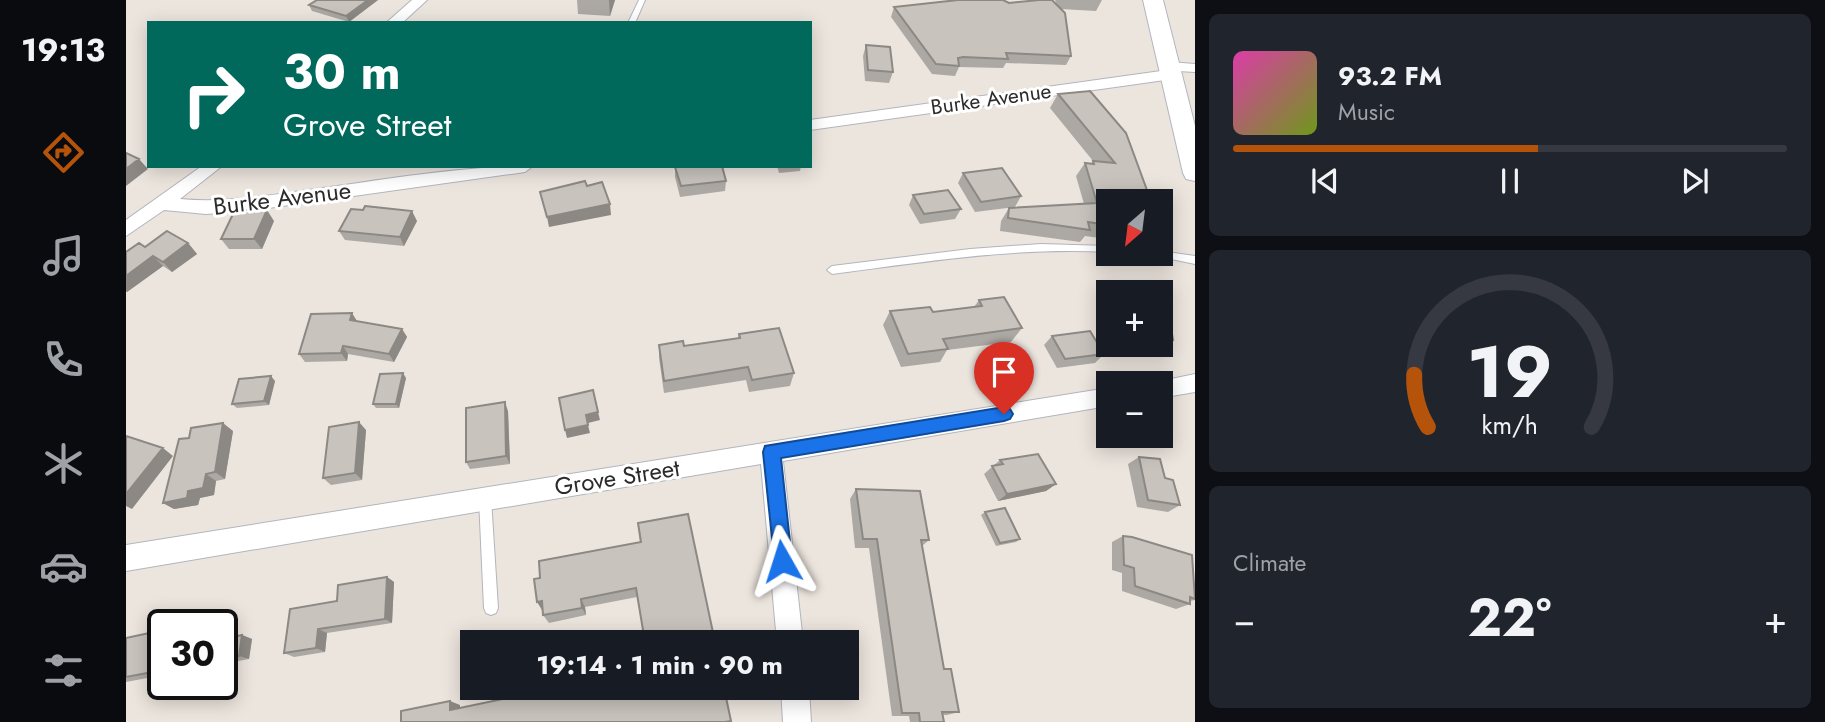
<!DOCTYPE html>
<meta charset="utf-8">
<style>
:root{--surface:#171b24;--page:#20242c;--text:#f1f3f6;--muted:#9ea1a6;--line:#363941;--accent:#b45309}
body{margin:0;font-family:Jost,sans-serif;background:var(--page);color:var(--text);height:100vh;display:flex;flex-direction:column;font-size:26px;white-space:nowrap}
*{box-sizing:border-box;margin:0}
p{font-size:23px;color:var(--muted)}
.icon{flex:none;width:38px;height:38px;fill:none;stroke:currentColor;stroke-width:2;stroke-linecap:round;stroke-linejoin:round}
.map{position:relative;flex:1;overflow:hidden}
.panel{display:flex;flex-direction:column;gap:14px;padding:14px;background:#0d0f14;width:630px}
.panel>*{flex:none}
.guide{position:absolute;left:21px;top:21px;width:665px;height:147px;border-radius:0px;box-shadow:0 4px 18px #0003;background:#00695c;color:#fff;overflow:hidden}
.needle{width:46px;rotate:208deg}
.buttons{position:absolute;left:970px;top:189px;display:grid;gap:14px}
.buttons a{display:grid;place-items:center;width:77px;height:77px;border-radius:0px;background:var(--surface);box-shadow:0 4px 18px #0003;font-size:35px}
.speed{position:absolute;left:21px;top:609px;display:flex;gap:14px;font-size:35px;font-weight:700;text-align:center}
.speed>*{display:grid;place-content:center;width:91px;height:91px;border-radius:50%;background:var(--surface);box-shadow:0 4px 18px #0003;line-height:1}
.speed .limit{border:4px solid #111;border-radius:10px;background:#fff;color:#111}
.pin{position:absolute;display:grid;place-items:center;width:60px;height:60px;color:#fff;margin:-72px -30px;border-radius:50% 50% 50% 0;rotate:-45deg;box-shadow:0 0 7px #0007}
.pin .icon{rotate:45deg}
.me{position:absolute;width:77px;margin:-38px;rotate:354deg;stroke-linejoin:round;filter:drop-shadow(0 0 5px #0008)}
.turn{display:flex;align-items:center;gap:24px;height:147px;padding:0 21px;font-size:32px}
.turn .icon{width:91px;height:91px;stroke-width:2.5}
.turn b{display:block;font-size:49px;line-height:60px}
.big{font-size:52px;font-weight:700;line-height:1.1}
.panel .tile{flex:1;display:flex;flex-direction:column;justify-content:center;gap:10px;min-width:0;padding:0 24px;border-radius:10px;background:var(--page)}
.panel .dial{align-items:center;gap:0}
.dial svg{height:182px;overflow:visible;fill:none;stroke:var(--line);stroke-width:7;stroke-linecap:round;text-anchor:middle}
.dial text{fill:var(--text);stroke:none}
.song{display:flex;align-items:center;gap:21px}
.cover{width:84px;height:84px;border-radius:10px;background:linear-gradient(135deg,hsl(320 70% 55%),hsl(80 70% 35%))}
.played{height:7px;border-radius:4px;background:linear-gradient(90deg,var(--accent) 55%,var(--line) 55%)}
.keys{display:flex;justify-content:space-around;direction:ltr}
.heat{display:flex;justify-content:space-between;align-items:center;font-size:38px;direction:ltr}
.trip{position:absolute;left:334px;top:630px;width:399px;height:70px;border-radius:0px;background:var(--surface);box-shadow:0 4px 18px #0003;font-weight:700;line-height:70px;text-align:center}
main{display:flex;flex:1;min-height:0}
.tab-bar{display:flex;flex-direction:column;width:126px;justify-content:space-around;align-items:center;background:#090b0e;color:var(--muted)}
.tab-bar .icon{width:49px;height:49px}
.tab-bar .active{color:var(--accent)}
.tab-bar b{font-size:32px;color:var(--text)}
.map>svg:first-child{display:block}
.lines{fill:none;stroke-linecap:round;stroke-linejoin:round}
.lane-casing{stroke:#b2b5be;stroke-width:2}
.street-casing{stroke:#b2b5be;stroke-width:2}
.secondary-casing{stroke:#b2b5be;stroke-width:2}
.lane{fill:#fff;fill-rule:evenodd}
.street{fill:#fff;fill-rule:evenodd}
.secondary{fill:#fff;fill-rule:evenodd}
.wall{fill:#aca8a3}
.shaded-wall{fill:#8c8884}
.building{fill:#c8c3bd;stroke:#8c8884;stroke-width:2}
.route{fill:#1a73e8;stroke:#114b97;stroke-width:2}
.labels{text-anchor:middle;dominant-baseline:central;stroke-width:6;stroke-linejoin:round;paint-order:stroke}
.far-street-label{font-size:21px;fill:#2b2b2b;stroke:#fff}
.street-label{font-size:24px;fill:#2b2b2b;stroke:#fff}
</style>
<main>
<nav class="tab-bar">
<b>19:13</b>
<svg class="icon active" aria-label="directions" viewBox="0 0 24 24"><path d="M12 3l9 9-9 9-9-9zM9 14v-3h6M13 9l2 2-2 2"/></svg>
<svg class="icon" aria-label="music" viewBox="0 0 24 24"><path d="M9 18V5l10-2v13"/><circle cx="6" cy="18" r="3"/><circle cx="16" cy="16" r="3"/></svg>
<svg class="icon" aria-label="phone" viewBox="0 0 24 24"><path d="M5 4h4l2 5-3 2q2 4 5 5l2-3 5 2v4C11 20 4 13 5 4z"/></svg>
<svg class="icon" aria-label="climate" viewBox="0 0 24 24"><path d="M12 3v18M4 7l16 10M4 17L20 7"/></svg>
<svg class="icon" aria-label="car" viewBox="0 0 24 24"><path d="M5 17H2v-5l4-1 3-4h7l3 4 3 1v5h-3M9 17h6M6 11h13"/><circle cx="7" cy="17" r="2"/><circle cx="17" cy="17" r="2"/></svg>
<svg class="icon" aria-label="filters" viewBox="0 0 24 24"><path d="M4 7h16M4 17h16"/><circle cx="9" cy="7" r="2"/><circle cx="15" cy="17" r="2"/></svg>
</nav>
<div class="map">
<svg width="1069" height="722" viewBox="0 0 1069 722">
<rect width="100%" height="100%" fill="#ece5de"/>
<g class="lines">
<defs>
<path id="lane" d="M 513,0 L 519,0 L 509,23 L 502,23 Z
M 915,244 L 982,246 L 982,252 C 889,247 798,262 706,274 L 701,270 L 706,266 L 844,249 Z
M 1034,251 L 1069,256 L 1069,264 L 1031,256 L 1029,254 L 1034,254 Z
M 359,493 L 363,495 L 365,499 L 372,608 L 370,613 L 365,615 L 360,613 L 358,608 L 353,499 L 355,495 Z"/>
<path id="street" d="M 286,0 L 301,0 L 276,23 L 260,23 Z
M 1043,62 L 1069,64 L 1069,72 L 1052,71 L 1051,77 L 1046,79 L 684,130 L 684,120 L 1042,70 L 1036,66 Z
M 76,166 L 96,166 L 54,199 C 97,203 139,196 182,190 C 257,180 332,166 407,166 L 399,172 L 120,211 L 80,214 L 38,210 L 0,236 L 0,220 Z
M 1069,374 L 1069,392 L 1034,398 L 1034,383 L 1026,383 Z
M 982,388 L 982,406 L 657,461 L 677,642 L 651,642 L 635,464 L 0,571 L 0,545 Z
M 655,688 L 683,688 L 685,722 L 657,722 Z"/>
<path id="secondary" d="M 1017,0 L 1037,0 L 1069,126 L 1069,181 L 1060,179 L 1057,173 Z"/>
</defs>
<!-- lane casing -->
<use href="#lane" class="lane-casing"/>
<!-- street casing -->
<use href="#street" class="street-casing"/>
<!-- secondary casing -->
<use href="#secondary" class="secondary-casing"/>
<!-- lane -->
<use href="#lane" class="lane"/>
<!-- street -->
<use href="#street" class="street"/>
<!-- secondary -->
<use href="#secondary" class="secondary"/>
</g>
<!-- wall -->
<path class="wall" d="M 191,0 L 252,0 L 223,22 L 186,11 L 183,5 Z
M 451,0 L 489,0 L 484,16 L 452,14 Z
M 929,0 L 976,0 L 970,11 L 935,9 L 945,56 L 940,65 L 880,63 L 877,68 L 833,67 L 829,76 L 806,74 L 765,17 L 768,7 L 883,3 L 931,5 Z
M 740,45 L 767,72 L 763,83 L 739,81 L 737,56 Z
M 932,94 L 1000,133 L 982,201 L 982,239 L 959,236 L 954,242 L 874,231 L 875,221 L 883,208 L 958,204 L 950,176 L 959,163 L 965,164 L 967,161 L 924,108 Z
M 651,166 L 675,166 L 674,171 L 653,173 Z
M 549,167 L 600,181 L 599,191 L 554,197 L 549,177 Z
M 837,173 L 895,196 L 889,207 L 849,212 L 832,183 Z
M 787,195 L 835,209 L 829,219 L 794,224 L 783,205 Z
M 148,221 L 136,249 L 103,249 L 95,239 Z
M 291,221 L 278,246 L 219,240 L 213,231 Z
M 62,243 L 71,254 L 46,272 L 37,266 L 1,292 L 0,291 L 0,252 L 19,247 Z
M 853,300 L 896,328 L 885,342 L 821,350 L 814,362 L 775,367 L 757,325 L 764,311 L 807,312 L 848,307 Z
M 1034,307 L 1047,340 L 1037,349 L 1017,345 L 1034,345 Z
M 231,321 L 276,329 L 281,337 L 268,362 L 222,354 L 221,361 L 179,362 L 173,354 Z
M 613,334 L 668,373 L 664,386 L 623,392 L 620,380 L 538,393 L 533,358 L 533,345 L 558,346 L 612,338 Z
M 926,336 L 978,354 L 969,363 L 931,368 L 918,345 Z
M 280,378 L 273,408 L 250,408 L 247,404 Z
M 149,381 L 143,405 L 111,408 L 106,404 Z
M 382,411 L 384,464 L 344,469 L 340,462 Z
M 240,430 L 236,480 L 205,485 L 197,478 Z
M 107,431 L 99,479 L 90,481 L 88,495 L 74,498 L 72,505 L 48,509 L 37,503 Z
M 1013,457 L 1039,478 L 1054,505 L 1042,512 L 1011,507 L 1002,464 Z
M 874,460 L 930,484 L 920,491 L 872,501 L 858,474 Z
M 730,489 L 803,540 L 796,546 L 818,669 L 833,712 L 821,715 L 817,715 L 818,722 L 784,722 L 783,716 L 766,716 L 743,548 L 729,548 L 724,499 Z
M 859,512 L 894,539 L 890,542 L 870,546 L 855,515 Z
M 512,523 L 589,642 L 511,597 L 459,607 L 460,615 L 423,623 L 417,615 L 417,610 L 416,610 L 414,578 L 514,542 Z
M 997,536 L 1069,587 L 1069,600 L 1064,601 L 1064,604 L 1050,609 L 996,591 L 996,573 L 986,570 L 986,542 Z
M 261,577 L 268,582 L 266,623 L 201,633 L 199,652 L 168,657 L 158,653 L 211,601 Z
M 37,630 L 37,675 L 0,682 L 0,638 Z
M 116,635 L 126,639 L 123,659 L 96,664 L 96,639 Z"/>
<!-- shaded-wall -->
<path class="shaded-wall" d="M 242,0 L 252,0 L 223,22 L 220,16 Z
M 483,0 L 489,0 L 484,16 L 483,1 Z
M 13,159 L 22,169 L 0,186 L 0,169 Z
M 484,204 L 485,215 L 423,227 L 421,217 Z
M 141,210 L 148,221 L 136,249 L 128,239 Z
M 286,211 L 291,221 L 278,246 L 274,237 Z
M 62,243 L 71,254 L 46,272 L 37,262 Z
M 27,256 L 37,266 L 1,292 L 0,291 L 0,276 Z
M 226,313 L 231,321 L 224,320 Z
M 276,329 L 281,337 L 268,362 L 263,354 Z
M 217,346 L 222,354 L 221,361 L 215,353 Z
M 277,373 L 280,378 L 273,408 L 270,404 Z
M 145,376 L 149,381 L 143,405 L 138,401 Z
M 379,402 L 382,411 L 384,464 L 380,456 Z
M 472,412 L 474,420 L 462,423 L 460,415 Z
M 233,422 L 240,430 L 236,480 L 229,473 Z
M 97,423 L 107,431 L 99,479 L 89,472 Z
M 462,425 L 464,433 L 441,438 L 439,430 Z
M 37,448 L 47,456 L 6,509 L 0,506 L 0,494 Z
M 80,474 L 90,481 L 88,495 L 74,498 L 72,505 L 48,509 L 37,503 L 62,491 Z
M 930,484 L 920,491 L 872,501 L 881,494 Z
M 261,577 L 268,582 L 266,623 L 259,619 Z
M 455,599 L 459,607 L 460,615 L 456,608 Z
M 416,601 L 422,609 L 416,610 L 411,602 Z
M 86,619 L 97,622 L 96,625 L 85,625 Z
M 192,629 L 201,633 L 199,652 L 190,648 Z
M 116,635 L 126,639 L 123,659 L 113,656 Z
M 324,701 L 334,705 L 334,713 L 324,710 Z"/>
<!-- building -->
<path class="building" d="M 191,0 L 242,0 L 220,16 L 183,5 Z
M 832,0 L 877,0 L 883,3 L 913,0 L 926,0 L 939,13 L 945,56 L 880,53 L 882,59 L 837,57 L 832,58 L 833,66 L 810,64 L 768,7 Z
M 740,45 L 764,47 L 767,72 L 742,70 Z
M 964,91 L 1000,133 L 1025,201 L 982,201 L 982,225 L 962,222 L 964,230 L 882,218 L 883,208 L 971,203 L 959,163 L 968,164 L 967,161 L 989,163 L 932,94 Z
M 0,153 L 13,159 L 0,169 Z
M 596,166 L 600,181 L 555,186 L 549,167 Z
M 876,168 L 895,196 L 855,202 L 837,173 Z
M 459,181 L 461,186 L 476,182 L 484,204 L 421,217 L 414,192 Z
M 822,190 L 835,209 L 798,214 L 787,195 Z
M 239,206 L 286,211 L 274,237 L 213,231 L 225,209 L 237,210 Z
M 113,210 L 141,210 L 128,239 L 95,239 L 107,214 Z
M 41,231 L 62,243 L 37,262 L 27,256 L 0,276 L 0,252 L 13,243 L 19,247 Z
M 878,297 L 896,328 L 817,339 L 822,349 L 782,354 L 764,311 L 804,307 L 807,312 L 856,306 L 853,300 Z
M 1034,307 L 1042,309 L 1047,340 L 1034,337 Z
M 226,313 L 224,320 L 276,329 L 263,354 L 217,346 L 215,353 L 173,354 L 185,314 Z
M 653,328 L 668,373 L 626,380 L 622,367 L 538,381 L 533,345 L 557,341 L 558,346 L 614,338 L 613,334 Z
M 964,331 L 978,354 L 939,359 L 926,336 Z
M 277,373 L 270,404 L 247,404 L 254,374 Z
M 145,376 L 138,401 L 106,404 L 113,379 Z
M 467,390 L 472,412 L 460,415 L 462,425 L 439,430 L 433,398 Z
M 379,402 L 380,456 L 340,462 L 340,408 Z
M 233,422 L 229,473 L 197,478 L 203,427 Z
M 97,423 L 89,472 L 80,474 L 77,488 L 62,491 L 61,498 L 37,503 L 53,439 L 63,438 L 65,428 Z
M 0,436 L 37,448 L 0,494 Z
M 912,454 L 930,484 L 881,494 L 866,466 L 877,464 L 874,460 Z
M 1013,457 L 1034,459 L 1039,478 L 1047,480 L 1054,505 L 1022,500 Z
M 730,489 L 794,491 L 803,540 L 795,540 L 818,669 L 825,669 L 833,712 L 816,712 L 818,722 L 794,722 L 793,713 L 776,713 L 751,539 L 737,539 Z
M 879,508 L 894,539 L 874,543 L 859,512 Z
M 562,514 L 589,642 L 519,642 L 510,588 L 455,599 L 456,608 L 417,615 L 416,601 L 411,602 L 408,579 L 414,578 L 413,561 L 515,542 L 512,523 Z
M 997,536 L 1006,537 L 1066,555 L 1069,599 L 1064,597 L 1064,604 L 1009,586 L 1008,568 L 998,565 Z
M 261,577 L 259,619 L 192,629 L 190,648 L 158,653 L 164,609 L 211,601 L 212,585 Z
M 86,619 L 85,625 L 59,625 Z
M 37,630 L 37,670 L 0,677 L 0,638 Z
M 116,635 L 113,656 L 96,659 L 96,639 Z
M 395,688 L 598,688 L 605,721 L 599,722 L 275,722 L 275,711 L 324,701 L 324,710 L 396,695 Z"/>
<!-- route -->
<path class="route" d="M 878,407 L 884,409 L 887,414 L 884,419 L 878,421 L 655,458 L 666,561 L 663,567 L 656,570 L 649,567 L 637,452 L 639,446 Z"/>
<g class="labels">
<!-- far-street labels -->
<g class="far-street-label">
<text transform="translate(865 99) rotate(-8)">Burke Avenue</text>
</g>
<!-- street labels -->
<g class="street-label">
<text transform="translate(156 198) rotate(-7)">Burke Avenue</text>
<text transform="translate(491 477) rotate(-9)">Grove Street</text>
</g>
</g>
</svg>
<div class="buttons">
<a><svg class="needle" viewBox="-14 -14 28 28"><path d="M0-13l5 13h-10z" fill="#e53935"/><path d="M0 13l5-13h-10z" fill="#9ea1a6"/></svg></a>
<a>+</a>
<a>−</a>
</div>
<div class="speed"><div class="limit">30</div></div>
<div class="pin" style="left:878px;top:414px;background:#d93025"><svg class="icon" aria-label="arrive" viewBox="0 0 24 24"><path d="M6 21V4h12l-3 4 3 4H6"/></svg></div>
<svg class="me" style="left:656px;top:561px" viewBox="-20 -20 40 40"><path d="M0-17L14 15 0 8-14 15z" fill="#1a73e8" stroke="#fff" stroke-width="4"/></svg>
<div class="trip">19:14 · 1 min · 90 m</div>
<div class="guide">
<div class="turn"><svg class="icon" aria-label="right" viewBox="0 0 24 24"><path d="M7 20v-9h11M14 6l5 5-5 5"/></svg><div><b>30 m</b>Grove Street</div></div>
</div>
</div>
<section class="panel">
<div class="tile">
<div class="song"><i class="cover"></i><div><b>93.2 FM</b><p>Music</p></div></div>
<div class="played"></div>
<div class="keys"><svg class="icon" aria-label="previous" viewBox="0 0 24 24"><path d="M18 5L8 12l10 7zM5 5v14"/></svg><svg class="icon" aria-label="pause" viewBox="0 0 24 24"><path d="M8 5v14M16 5v14"/></svg><svg class="icon" aria-label="next" viewBox="0 0 24 24"><path d="M6 5l10 7-10 7zM19 5v14"/></svg></div>
</div>
<div class="tile dial"><svg viewBox="0 0 100 80">
<path d="M14 69A42 42 0 1 1 86 69"/>
<path d="M14 69A42 42 0 0 1 8 46" stroke="#b45309"/>
<text x="50" y="56" font-size="32" font-weight="700">19</text>
<text x="50" y="72" font-size="11">km/h</text>
</svg></div>
<div class="tile"><p>Climate</p>
<div class="heat"><a>−</a><b class="big">22°</b><a>+</a></div>
</div>
</section>
</main>
